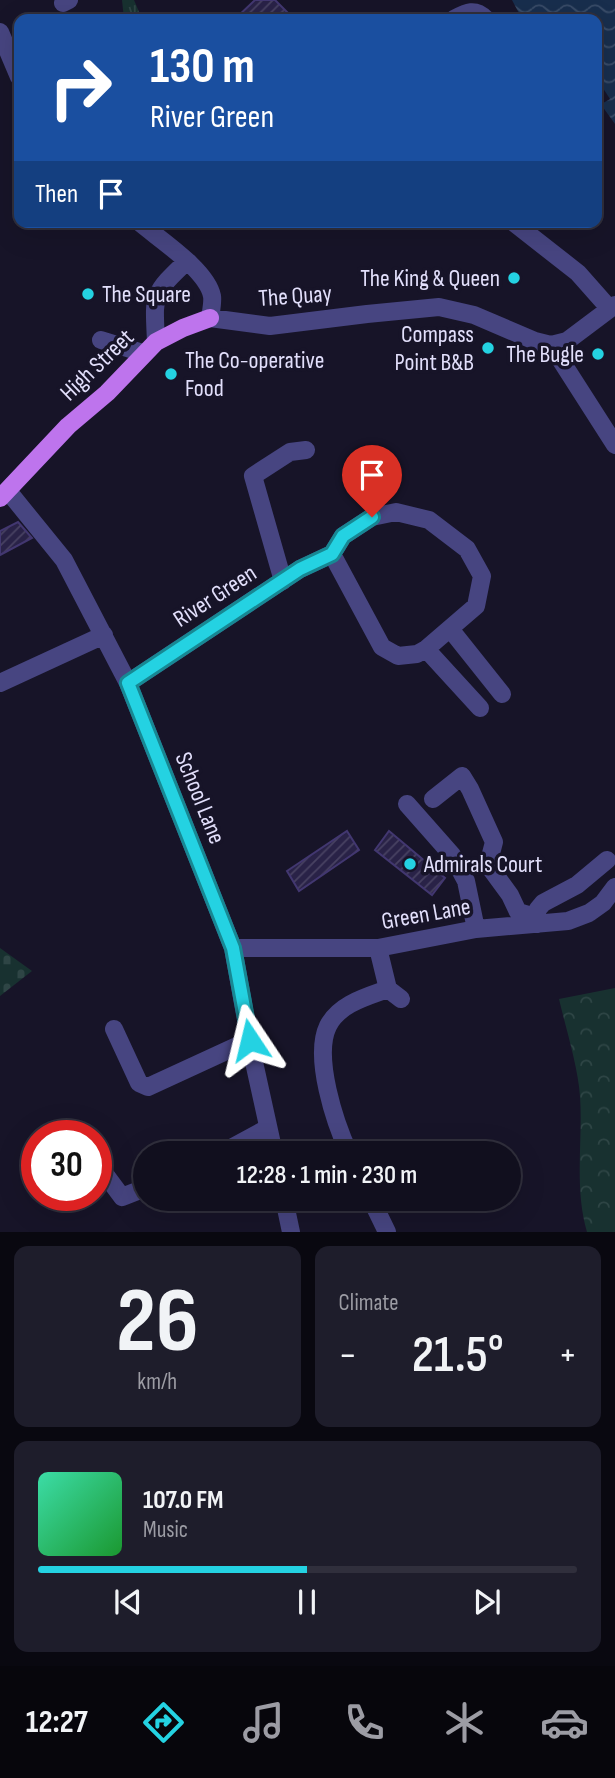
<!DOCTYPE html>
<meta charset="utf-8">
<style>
:root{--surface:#110f1e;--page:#1e1d2b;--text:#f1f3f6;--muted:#9c9ca4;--line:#302f3c;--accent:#24d2e2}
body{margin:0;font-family:"Sofia Sans Condensed",sans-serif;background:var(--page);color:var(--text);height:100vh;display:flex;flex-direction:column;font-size:26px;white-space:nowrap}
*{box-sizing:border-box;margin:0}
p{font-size:23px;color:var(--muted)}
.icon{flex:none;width:38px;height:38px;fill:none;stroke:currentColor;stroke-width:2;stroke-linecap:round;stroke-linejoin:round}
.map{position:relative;height:1232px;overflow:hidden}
.side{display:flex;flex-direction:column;gap:14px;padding:14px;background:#090810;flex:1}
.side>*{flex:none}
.top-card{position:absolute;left:14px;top:14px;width:588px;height:214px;border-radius:14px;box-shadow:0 7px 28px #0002,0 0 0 2px var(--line);background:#1a4fa0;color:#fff;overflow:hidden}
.speed{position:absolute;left:21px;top:1120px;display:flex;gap:14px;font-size:35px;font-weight:700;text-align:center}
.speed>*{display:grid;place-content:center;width:91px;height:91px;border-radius:50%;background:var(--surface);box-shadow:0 7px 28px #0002,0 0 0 2px var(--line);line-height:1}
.speed .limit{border:10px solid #d22;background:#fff;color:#111}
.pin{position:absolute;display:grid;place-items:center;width:60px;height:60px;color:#fff;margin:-72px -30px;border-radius:50% 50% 50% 0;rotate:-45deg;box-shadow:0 0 7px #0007}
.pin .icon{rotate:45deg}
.me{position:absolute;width:77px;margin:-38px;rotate:350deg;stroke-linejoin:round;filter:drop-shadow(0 0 5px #0008)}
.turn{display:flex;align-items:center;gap:24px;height:147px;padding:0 21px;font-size:32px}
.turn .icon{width:91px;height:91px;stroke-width:2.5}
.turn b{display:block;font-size:49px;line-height:60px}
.then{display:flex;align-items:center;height:66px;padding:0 21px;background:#0003;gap:14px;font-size:26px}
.big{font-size:52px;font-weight:600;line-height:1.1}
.side .tile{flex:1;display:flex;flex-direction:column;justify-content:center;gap:10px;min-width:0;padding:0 24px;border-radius:14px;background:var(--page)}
.side .dial{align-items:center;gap:0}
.dial b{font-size:91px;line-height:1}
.song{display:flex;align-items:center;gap:21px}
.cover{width:84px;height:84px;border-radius:10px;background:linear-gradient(135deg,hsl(160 70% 55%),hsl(130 70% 35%))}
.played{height:7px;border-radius:4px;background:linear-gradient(90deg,var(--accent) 50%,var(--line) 50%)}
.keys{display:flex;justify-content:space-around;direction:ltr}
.heat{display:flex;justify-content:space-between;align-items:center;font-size:38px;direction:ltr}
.side .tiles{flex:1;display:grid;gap:14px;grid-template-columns:1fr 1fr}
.tile:last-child{grid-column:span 2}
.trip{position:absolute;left:133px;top:1141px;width:388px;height:70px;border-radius:35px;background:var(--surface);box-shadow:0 7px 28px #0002,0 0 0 2px var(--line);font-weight:600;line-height:70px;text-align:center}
.menu{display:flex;height:112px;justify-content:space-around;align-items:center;background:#07060c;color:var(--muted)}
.menu .icon{width:49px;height:49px}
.menu .active{color:var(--accent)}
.menu b{font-size:32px;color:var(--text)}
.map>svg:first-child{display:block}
.grass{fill:url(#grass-tufts)}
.forest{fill:url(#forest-crowns)}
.cemetery{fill:url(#cemetery-stones)}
.water{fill:url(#water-waves)}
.pier{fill:#171428}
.building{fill:url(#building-hatch);stroke:#423770;stroke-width:2}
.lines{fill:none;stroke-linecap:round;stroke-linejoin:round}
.minor{stroke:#474581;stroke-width:18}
.major{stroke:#be74ed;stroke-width:18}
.route-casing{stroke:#178893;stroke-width:18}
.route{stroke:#24d2e2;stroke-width:12}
.poi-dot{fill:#24d2e2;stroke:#171428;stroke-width:2.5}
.labels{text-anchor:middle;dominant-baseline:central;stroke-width:7;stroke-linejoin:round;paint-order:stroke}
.poi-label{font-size:24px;fill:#e2dffb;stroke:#171428;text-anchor:end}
.street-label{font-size:24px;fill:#e2dffb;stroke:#171428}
</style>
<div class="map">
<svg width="615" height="1232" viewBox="0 0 615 1232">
<defs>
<pattern id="grass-tufts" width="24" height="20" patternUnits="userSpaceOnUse" patternTransform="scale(1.75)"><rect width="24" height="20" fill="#183130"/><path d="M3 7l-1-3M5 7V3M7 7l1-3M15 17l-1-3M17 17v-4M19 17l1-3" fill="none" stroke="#2e4545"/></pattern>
<pattern id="forest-crowns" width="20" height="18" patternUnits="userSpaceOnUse" patternTransform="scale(1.75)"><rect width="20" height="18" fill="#183130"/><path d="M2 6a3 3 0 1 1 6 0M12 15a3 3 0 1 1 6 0" fill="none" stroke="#2e4545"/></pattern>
<pattern id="cemetery-stones" width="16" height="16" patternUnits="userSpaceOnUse" patternTransform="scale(1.75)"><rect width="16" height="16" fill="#183130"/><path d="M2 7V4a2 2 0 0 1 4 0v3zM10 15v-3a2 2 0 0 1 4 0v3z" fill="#2e4545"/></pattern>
<pattern id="water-waves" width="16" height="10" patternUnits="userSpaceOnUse" patternTransform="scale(1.75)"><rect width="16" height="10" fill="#182e4d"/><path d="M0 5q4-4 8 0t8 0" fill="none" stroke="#394c68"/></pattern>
<pattern id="building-hatch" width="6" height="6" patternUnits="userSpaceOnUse" patternTransform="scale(1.75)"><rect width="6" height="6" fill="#292247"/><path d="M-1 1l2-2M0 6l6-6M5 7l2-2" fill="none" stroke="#484262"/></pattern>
</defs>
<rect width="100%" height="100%" fill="#171428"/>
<!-- grass -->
<path class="grass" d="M 122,0 L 134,0 L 142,19 L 124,19 Z"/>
<!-- forest -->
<path class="forest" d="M 615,988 L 615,1232 L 587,1232 C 574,1188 583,1141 580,1096 C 578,1067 566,1029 559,999 Z"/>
<!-- cemetery -->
<path class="cemetery" d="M 0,948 L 32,971 L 0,996 Z"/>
<!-- water -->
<path class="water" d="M 512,0 L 615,0 L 615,124 L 597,99 L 597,19 L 522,19 Z"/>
<!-- pier -->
<path class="pier" d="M 597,79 L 610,99 L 598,106 L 597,105 Z"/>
<!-- building -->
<path class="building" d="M 255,0 L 275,0 L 294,19 L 235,19 Z
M 18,522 L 32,538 L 0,555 L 0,531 Z
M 347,831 L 359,850 L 299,891 L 287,871 Z
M 389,831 L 445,878 L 432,895 L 375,850 Z"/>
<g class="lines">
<!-- minor -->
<path class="minor" d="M 63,3 L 69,0
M 454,19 C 467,12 475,8 486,19
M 0,32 L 19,77
M 139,222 C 159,239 207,270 212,296 C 213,302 211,311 210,318 L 270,326 L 367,314 L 439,307 L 474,315 L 535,341 L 551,345 L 567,341 L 615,305
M 513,222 L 578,273 L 609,308
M 101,340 L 143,353
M 156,342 C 154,295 151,295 186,262
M 557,344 L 560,359 L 615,445
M 8,491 L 64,560 L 128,683 L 233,948 L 252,1053 L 274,1153
M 283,581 L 253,476 L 290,452 L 306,450
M 451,630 L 502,694
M 426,649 L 480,708
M 0,683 L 104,635
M 128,683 L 300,569 L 332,554 L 343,536 L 372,517 L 396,512 L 429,520 L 467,549 L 482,576 L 476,606 L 426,649 L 417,654 L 398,656 L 382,647 L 332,554
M 433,799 L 462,776 L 470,789 L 494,842 L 488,865 L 510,895 L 518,912 L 535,917
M 407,804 L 452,855 L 466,881 L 476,929
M 537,924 L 535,917 L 538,909 L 543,903 L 577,885 L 607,860
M 233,948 L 378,948 L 476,929 L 568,921 L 589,913 L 603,903 L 615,887
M 378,948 L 388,989 L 401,999
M 114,1029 L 139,1083 L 148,1087 L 250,1040
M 222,1153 L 268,1128
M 349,1153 C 335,1123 313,1057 328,1026 C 339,1004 366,997 388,989
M 96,1162 L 122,1197 L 145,1188
M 284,1199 L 291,1232
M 371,1199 L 387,1232"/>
<!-- major -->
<path class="major" d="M 0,498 L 68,426 L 107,393 L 156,342 L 183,328 L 210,318"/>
</g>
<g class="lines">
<defs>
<path id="route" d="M 250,1040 L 233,948 L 128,683 L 300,569 L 332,554 L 343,536 L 372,517"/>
</defs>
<!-- route casing -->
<use href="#route" class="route-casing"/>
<!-- route -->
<use href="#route" class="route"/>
</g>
<!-- markers -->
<g class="poi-dot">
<circle cx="514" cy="278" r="7"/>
<circle cx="88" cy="294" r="7"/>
<circle cx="488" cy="348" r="7"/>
<circle cx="598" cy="354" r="7"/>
<circle cx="171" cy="374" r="7"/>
<circle cx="410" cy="864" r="7"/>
</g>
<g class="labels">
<!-- poi labels -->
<g class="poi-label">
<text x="500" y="278">The King &amp; Queen</text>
<text x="102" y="294" text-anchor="start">The Square</text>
<text x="474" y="334">Compass<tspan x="474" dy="28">Point B&amp;B</tspan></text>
<text x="584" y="354">The Bugle</text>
<text x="185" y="360" text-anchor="start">The Co-operative<tspan x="185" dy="28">Food</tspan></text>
<text x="424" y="864" text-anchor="start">Admirals Court</text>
</g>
<!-- street labels -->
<g class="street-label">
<text transform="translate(295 296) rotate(-4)">The Quay</text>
<text transform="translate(97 365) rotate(-44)">High Street</text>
<text transform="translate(215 596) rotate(-33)">River Green</text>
<text transform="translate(200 798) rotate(68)">School Lane</text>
<text transform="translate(426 914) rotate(-10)">Green Lane</text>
</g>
</g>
</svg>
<div class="speed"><div class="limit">30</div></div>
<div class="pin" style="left:372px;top:517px;background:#d93025"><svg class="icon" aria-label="arrive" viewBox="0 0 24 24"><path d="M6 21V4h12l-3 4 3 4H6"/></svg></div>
<svg class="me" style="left:250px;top:1040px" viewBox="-20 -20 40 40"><path d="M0-17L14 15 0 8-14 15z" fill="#24d2e2" stroke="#fff" stroke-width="4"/></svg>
<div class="trip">12:28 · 1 min · 230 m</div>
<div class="top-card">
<div class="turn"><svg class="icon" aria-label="right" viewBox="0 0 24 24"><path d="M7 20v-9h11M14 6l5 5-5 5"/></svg><div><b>130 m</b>River Green</div></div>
<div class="then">Then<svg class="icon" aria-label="arrive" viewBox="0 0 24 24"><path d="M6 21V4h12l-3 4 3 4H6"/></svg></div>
</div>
</div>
<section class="side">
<div class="tiles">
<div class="tile dial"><b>26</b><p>km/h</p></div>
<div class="tile"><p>Climate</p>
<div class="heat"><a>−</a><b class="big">21.5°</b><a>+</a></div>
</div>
<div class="tile">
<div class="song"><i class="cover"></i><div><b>107.0 FM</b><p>Music</p></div></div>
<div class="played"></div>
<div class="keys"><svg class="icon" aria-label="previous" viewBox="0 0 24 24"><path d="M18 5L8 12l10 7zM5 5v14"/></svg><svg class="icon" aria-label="pause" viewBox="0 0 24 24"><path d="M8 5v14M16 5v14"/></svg><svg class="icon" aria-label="next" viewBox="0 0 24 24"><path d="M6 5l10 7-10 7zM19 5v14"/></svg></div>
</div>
</div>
</section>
<nav class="menu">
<b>12:27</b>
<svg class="icon active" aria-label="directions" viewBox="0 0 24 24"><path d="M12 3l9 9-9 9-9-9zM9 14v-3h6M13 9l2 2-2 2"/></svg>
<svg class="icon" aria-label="music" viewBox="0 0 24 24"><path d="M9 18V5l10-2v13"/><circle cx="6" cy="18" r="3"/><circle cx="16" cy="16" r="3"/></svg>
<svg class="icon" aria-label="phone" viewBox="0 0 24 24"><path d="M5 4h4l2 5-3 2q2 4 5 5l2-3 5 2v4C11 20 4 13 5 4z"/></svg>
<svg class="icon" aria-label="climate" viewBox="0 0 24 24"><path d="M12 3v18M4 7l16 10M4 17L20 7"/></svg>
<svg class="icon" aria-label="car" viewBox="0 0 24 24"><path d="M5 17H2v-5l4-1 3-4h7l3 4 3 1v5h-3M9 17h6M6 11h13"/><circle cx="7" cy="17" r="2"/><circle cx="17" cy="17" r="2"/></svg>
</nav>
